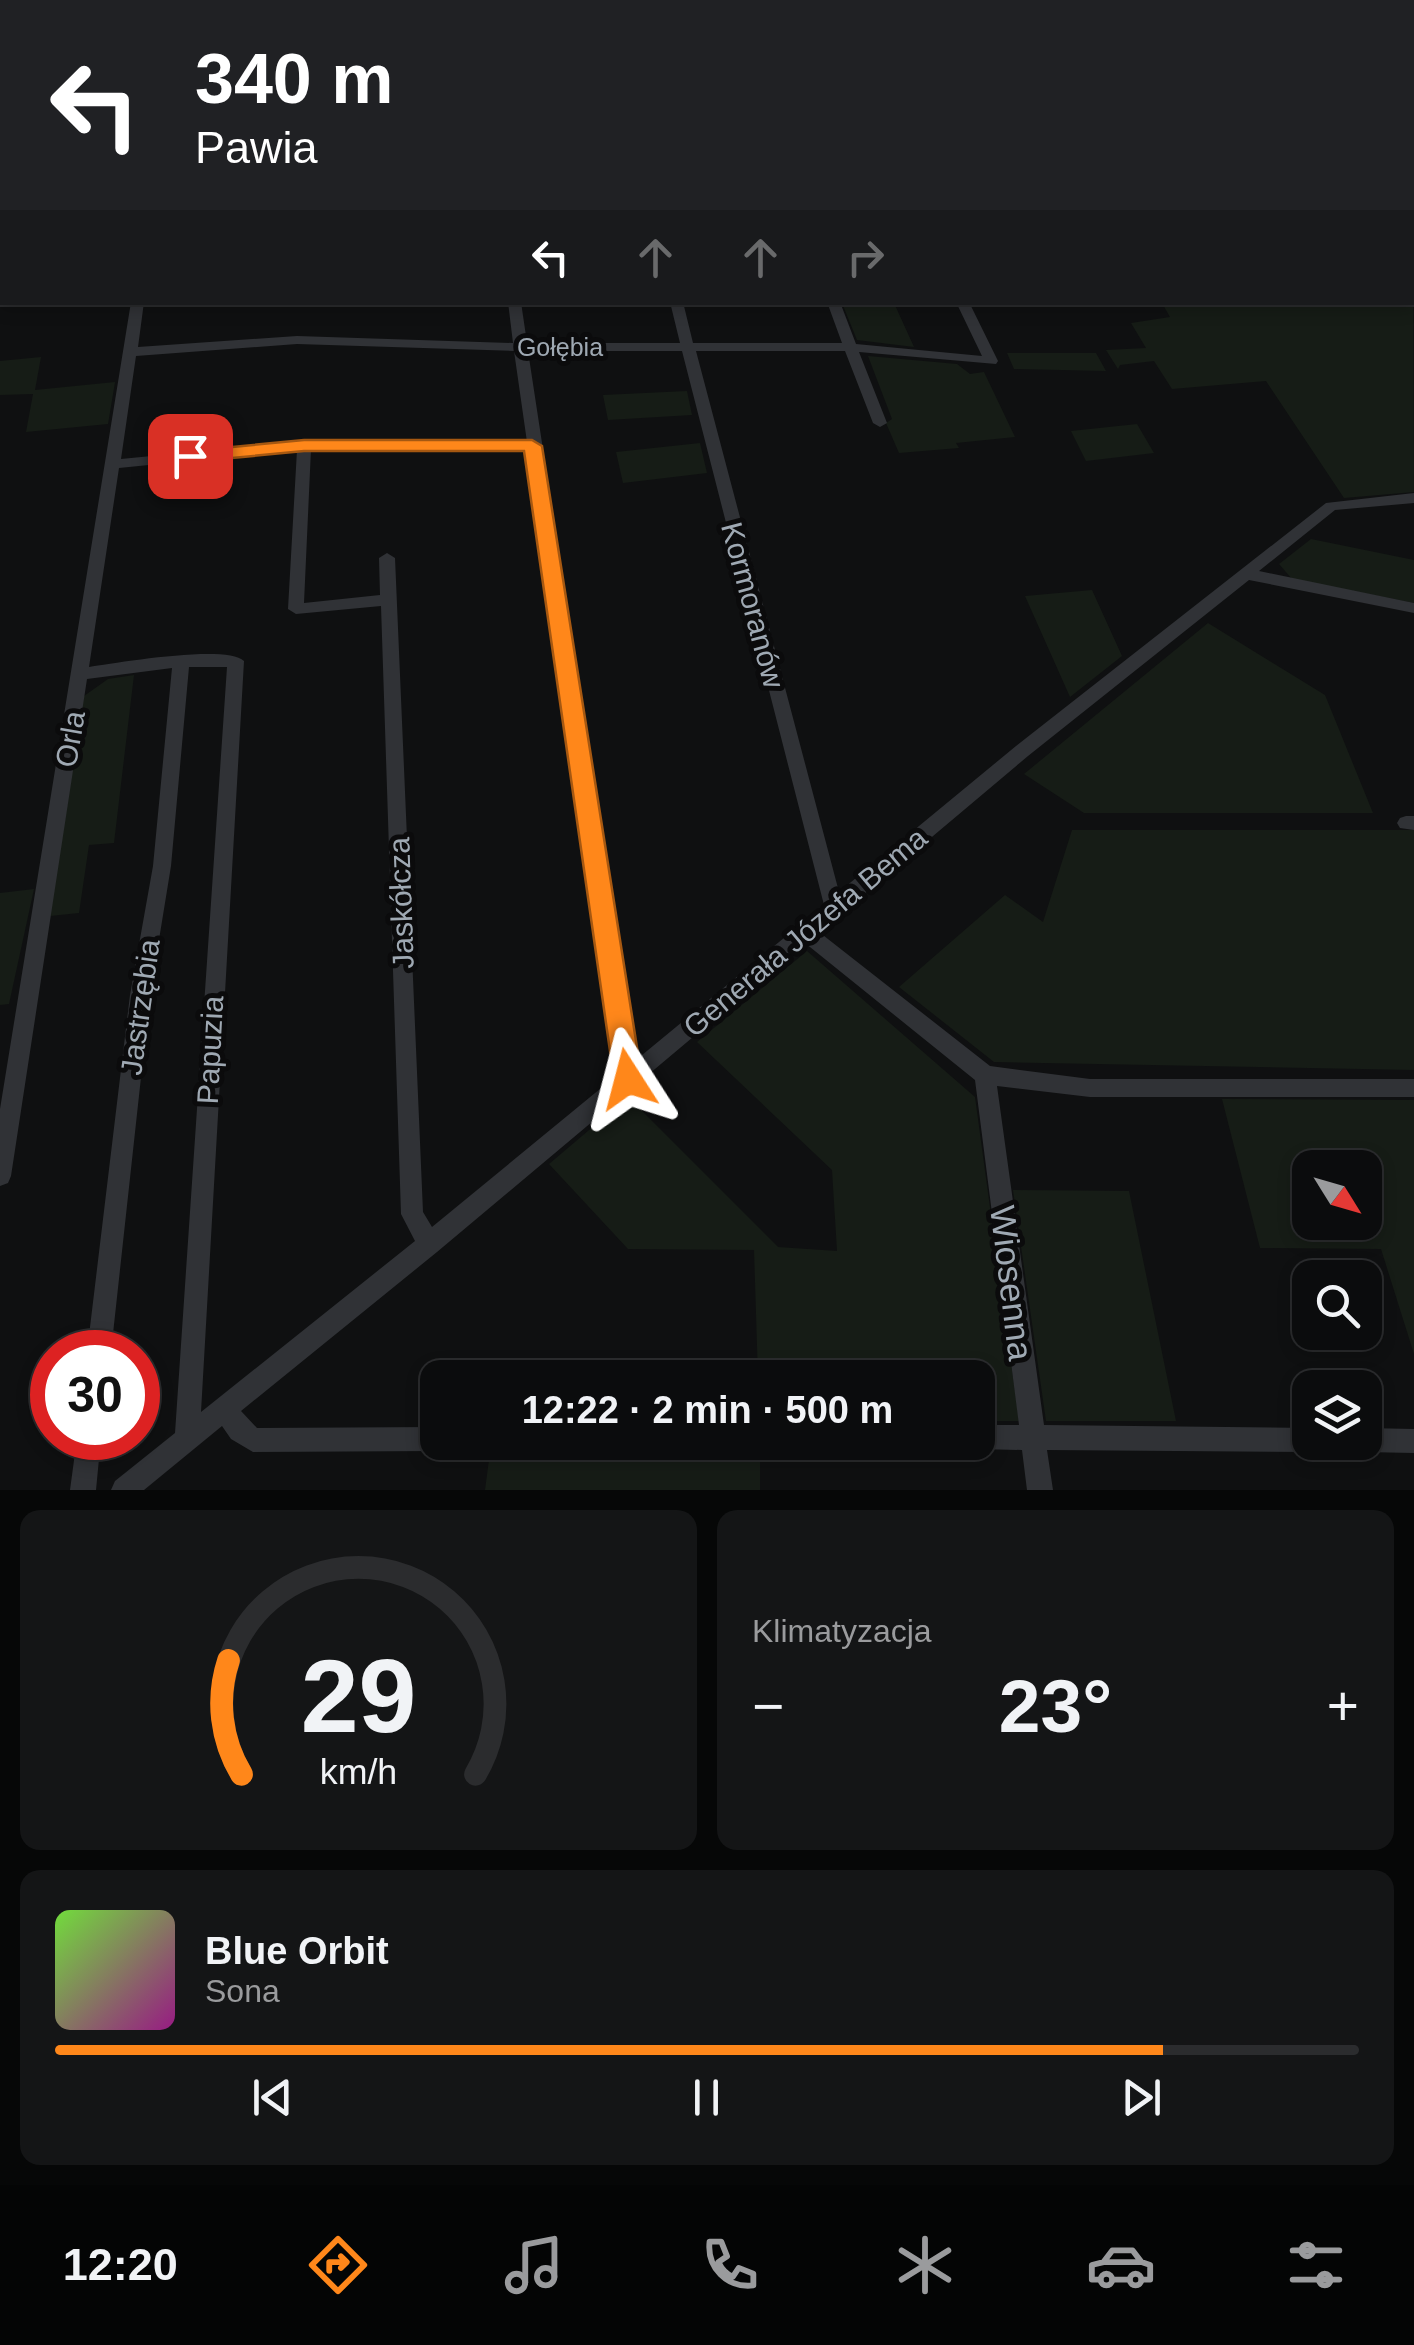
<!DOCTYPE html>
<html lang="pl">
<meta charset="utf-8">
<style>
:root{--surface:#0b0c0d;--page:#141516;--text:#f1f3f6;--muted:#9a9b9d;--line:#2b2c2e;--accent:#ff871a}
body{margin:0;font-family:Arial,sans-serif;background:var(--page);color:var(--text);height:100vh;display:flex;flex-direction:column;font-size:38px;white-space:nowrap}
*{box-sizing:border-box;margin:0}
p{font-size:32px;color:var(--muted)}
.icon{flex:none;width:55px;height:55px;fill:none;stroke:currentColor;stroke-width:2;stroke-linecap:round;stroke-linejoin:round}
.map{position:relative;height:1490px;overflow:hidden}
.sheet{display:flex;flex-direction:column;gap:20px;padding:20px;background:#060707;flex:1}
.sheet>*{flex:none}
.hud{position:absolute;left:0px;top:0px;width:1415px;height:305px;box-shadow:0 5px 15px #0003,0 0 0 2px var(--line);background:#202124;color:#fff;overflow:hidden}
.needle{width:65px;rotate:127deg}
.fabs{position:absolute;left:1292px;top:1150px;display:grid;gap:20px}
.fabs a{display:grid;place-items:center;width:90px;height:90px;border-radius:20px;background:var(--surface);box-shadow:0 5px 15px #0003,0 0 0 2px var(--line);font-size:50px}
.speed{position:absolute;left:30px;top:1330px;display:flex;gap:20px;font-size:50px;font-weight:700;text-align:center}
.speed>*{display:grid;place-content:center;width:130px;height:130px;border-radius:50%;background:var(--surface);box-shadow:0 5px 15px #0003,0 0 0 2px var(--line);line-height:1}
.speed .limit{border:15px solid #d22;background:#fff;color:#111}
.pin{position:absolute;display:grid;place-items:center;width:85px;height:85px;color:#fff;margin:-42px;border-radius:20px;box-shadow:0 5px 15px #0006}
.me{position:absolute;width:110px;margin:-55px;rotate:351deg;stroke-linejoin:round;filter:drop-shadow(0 0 8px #0008)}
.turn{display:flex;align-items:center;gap:35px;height:210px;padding:0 30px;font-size:45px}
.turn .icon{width:130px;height:130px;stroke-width:2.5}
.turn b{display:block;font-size:70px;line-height:85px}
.lanes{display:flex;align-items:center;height:95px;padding:0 30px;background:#0003;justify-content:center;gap:50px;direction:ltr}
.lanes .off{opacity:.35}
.big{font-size:75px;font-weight:700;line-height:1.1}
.sheet .widget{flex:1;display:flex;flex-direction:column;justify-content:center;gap:15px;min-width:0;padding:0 35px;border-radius:20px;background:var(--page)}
.sheet .dial{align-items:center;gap:0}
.dial svg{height:260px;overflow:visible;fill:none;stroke:var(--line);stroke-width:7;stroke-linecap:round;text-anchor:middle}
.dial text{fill:var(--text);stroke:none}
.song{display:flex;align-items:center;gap:30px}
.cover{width:120px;height:120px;border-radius:15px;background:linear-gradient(135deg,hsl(100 70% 55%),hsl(310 70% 35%))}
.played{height:10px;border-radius:5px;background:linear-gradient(90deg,var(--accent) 85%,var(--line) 85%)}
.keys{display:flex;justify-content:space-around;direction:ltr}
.heat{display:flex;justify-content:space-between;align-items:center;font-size:55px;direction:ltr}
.sheet .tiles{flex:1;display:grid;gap:20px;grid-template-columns:1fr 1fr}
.widget:last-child{grid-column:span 2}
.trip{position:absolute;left:420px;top:1360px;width:575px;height:100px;border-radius:20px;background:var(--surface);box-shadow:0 5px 15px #0003,0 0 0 2px var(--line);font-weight:700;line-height:100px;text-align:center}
.tab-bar{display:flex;height:160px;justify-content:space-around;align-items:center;background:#040505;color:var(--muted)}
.tab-bar .icon{width:70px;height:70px}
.tab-bar .selected{color:var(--accent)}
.tab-bar b{font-size:45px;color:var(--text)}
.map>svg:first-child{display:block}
.green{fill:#161c16;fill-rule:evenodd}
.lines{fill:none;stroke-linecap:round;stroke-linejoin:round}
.minor{fill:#303236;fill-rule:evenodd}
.route{fill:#ff871a;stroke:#a65811;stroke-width:2.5}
.labels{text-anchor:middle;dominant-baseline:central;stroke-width:10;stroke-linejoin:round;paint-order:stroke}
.far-street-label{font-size:25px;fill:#9fa9b3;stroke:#0b0b0c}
.street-label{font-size:30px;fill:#9fa9b3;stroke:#0b0b0c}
.near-street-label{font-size:35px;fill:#9fa9b3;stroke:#0b0b0c}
</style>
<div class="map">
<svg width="1414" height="1490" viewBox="0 0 1414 1490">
<rect width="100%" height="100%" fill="#0f1011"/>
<!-- green -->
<path class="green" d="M 1413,155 L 1414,492 L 1344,498 L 1266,381 L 1172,389 L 1154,361 L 1120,365 L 1118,369 L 1106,350 L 1146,348 L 1131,323 L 1170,317 L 1162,303 L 1412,302 Z
M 842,303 L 894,303 L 914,347 L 857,340 Z
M 1007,353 L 1096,353 L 1106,371 L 1014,369 Z
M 868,356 L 957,364 L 970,374 L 984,372 L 1015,437 L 956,443 L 959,448 L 899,453 L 886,423 L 892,419 Z
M 41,357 L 35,390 L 115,382 L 108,424 L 26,432 L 33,394 L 0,395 L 0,361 Z
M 687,391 L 692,415 L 608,420 L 603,395 Z
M 1137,424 L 1154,453 L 1086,461 L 1071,431 Z
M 700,443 L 707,473 L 623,483 L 616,452 Z
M 1311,539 L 1414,560 L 1414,603 L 1292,579 L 1279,564 Z
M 1092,590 L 1122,656 L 1070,697 L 1025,596 Z
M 1208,623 L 1325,695 L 1373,813 L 1084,813 L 1024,774 Z
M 134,675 L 114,843 L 89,845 L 79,913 L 50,916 L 84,696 L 108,679 Z
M 1072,830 L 1414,830 L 1414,1070 L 994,1062 L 899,987 L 1005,895 L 1043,922 Z
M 34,889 L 9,1004 L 0,1005 L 0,893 Z
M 807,951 L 975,1097 L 1019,1421 L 978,1421 L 978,1378 L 758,1377 L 754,1250 L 628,1249 L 549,1164 L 628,1097 L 778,1247 L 837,1251 L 832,1170 L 697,1042 Z
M 1222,1099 L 1414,1100 L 1414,1354 L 1381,1249 L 1260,1248 ZM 1310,1168 L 1365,1168 L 1365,1222 L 1310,1222 Z
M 1013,1190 L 1129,1191 L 1176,1421 L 1046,1421 Z
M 760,1451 L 760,1490 L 485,1490 L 490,1452 Z"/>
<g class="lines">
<!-- minor -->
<path class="minor" d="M 1412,149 L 1414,149 L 1414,155 L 1412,155 Z
M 2,182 L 2,190 L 0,191 L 0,183 Z
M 2,237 L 2,254 L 0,255 L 0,238 Z
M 131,302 L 144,302 L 138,347 L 297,336 L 513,343 L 508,302 L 521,302 L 527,343 L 680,343 L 670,302 L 683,302 L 693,343 L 842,343 L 827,302 L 840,302 L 856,344 L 982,356 L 956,302 L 969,302 L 998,361 L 996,364 L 859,352 L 887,423 L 880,427 L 873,423 L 845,351 L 696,351 L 839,892 L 1016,746 L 1326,503 L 1414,493 L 1414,503 L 1335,510 L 1259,571 L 1414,603 L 1414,613 L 1249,580 L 1028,756 L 819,932 L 990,1066 L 1090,1079 L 1414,1079 L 1414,1097 L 1090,1097 L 997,1086 L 1044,1425 L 1310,1428 L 1310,1442 L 1321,1442 L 1319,1449 L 1310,1452 L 1047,1450 L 1053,1490 L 1027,1490 L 1022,1450 L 978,1449 L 969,1446 L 968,1442 L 978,1442 L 978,1425 L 1019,1425 L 975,1080 L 805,943 L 437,1252 L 241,1411 L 257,1428 L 438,1427 L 438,1442 L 449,1442 L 447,1448 L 438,1451 L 253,1452 L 231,1439 L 222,1426 L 144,1490 L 111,1490 L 115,1481 L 175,1433 L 227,667 L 189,667 L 171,866 L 150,995 L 111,1352 L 87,1352 L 130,995 L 153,866 L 172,668 L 87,679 L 11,1176 L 8,1183 L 0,1186 L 0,1109 ZM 297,344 L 514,351 L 527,442 L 304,441 L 121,459 L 136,356 ZM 528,351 L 682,351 L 824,905 L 636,1060 ZM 311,449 L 529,450 L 617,1075 L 432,1227 L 423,1212 L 395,558 L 387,553 L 379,558 L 380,595 L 304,603 ZM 297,450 L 288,609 L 296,614 L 381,606 L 401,1214 L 415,1241 L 201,1412 L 244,661 C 226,644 117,663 89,667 L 119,468 Z
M 1406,816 L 1414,816 L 1414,830 L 1400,828 L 1397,823 L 1400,818 Z
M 1365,1428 L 1414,1429 L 1414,1453 L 1365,1452 L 1356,1449 L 1354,1442 L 1365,1442 Z
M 77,1438 L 101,1438 L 96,1490 L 70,1490 Z"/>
</g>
<!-- route -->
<path class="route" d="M 304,440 L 532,440 L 542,446 L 642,1079 L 638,1088 L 628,1091 L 618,1088 L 614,1079 L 524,451 L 304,451 L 190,462 L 181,456 L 190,451 Z"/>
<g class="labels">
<!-- far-street labels -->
<g class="far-street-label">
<text x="560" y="347">Gołębia</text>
</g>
<!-- street labels -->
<g class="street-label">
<text transform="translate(753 605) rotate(75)">Kormoranów</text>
<text transform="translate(70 739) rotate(-80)">Orla</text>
<text transform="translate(401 903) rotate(-92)">Jaskółcza</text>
<text transform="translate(805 932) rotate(-40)">Generała Józefa Bema</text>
<text transform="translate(140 1007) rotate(-82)">Jastrzębia</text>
<text transform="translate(210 1050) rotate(-87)">Papuzia</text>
</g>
<!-- near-street labels -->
<g class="near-street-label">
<text transform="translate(1012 1283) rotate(83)">Wiosenna</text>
</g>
</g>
</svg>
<div class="fabs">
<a><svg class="needle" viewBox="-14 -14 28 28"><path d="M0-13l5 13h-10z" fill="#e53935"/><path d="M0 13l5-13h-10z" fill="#9a9b9d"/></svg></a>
<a><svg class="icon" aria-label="search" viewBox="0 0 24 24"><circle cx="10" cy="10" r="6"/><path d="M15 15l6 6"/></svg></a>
<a><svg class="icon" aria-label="layers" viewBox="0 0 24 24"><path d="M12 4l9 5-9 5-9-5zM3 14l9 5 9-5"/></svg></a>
</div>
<div class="speed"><div class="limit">30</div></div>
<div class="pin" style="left:190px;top:456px;background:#d93025"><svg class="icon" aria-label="arrive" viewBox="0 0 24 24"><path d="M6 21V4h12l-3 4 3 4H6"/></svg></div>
<svg class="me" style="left:628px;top:1079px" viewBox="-20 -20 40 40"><path d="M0-17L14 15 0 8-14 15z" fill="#ff871a" stroke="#fff" stroke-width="4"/></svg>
<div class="trip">12:22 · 2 min · 500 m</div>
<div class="hud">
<div class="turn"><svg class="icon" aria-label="left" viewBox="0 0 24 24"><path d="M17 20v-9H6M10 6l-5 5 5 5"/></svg><div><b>340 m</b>Pawia</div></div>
<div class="lanes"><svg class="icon" aria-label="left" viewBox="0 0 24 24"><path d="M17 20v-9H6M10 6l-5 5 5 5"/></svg><svg class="icon off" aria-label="ahead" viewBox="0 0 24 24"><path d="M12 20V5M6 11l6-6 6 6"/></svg><svg class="icon off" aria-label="ahead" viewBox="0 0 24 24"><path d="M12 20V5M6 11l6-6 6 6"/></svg><svg class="icon off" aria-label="right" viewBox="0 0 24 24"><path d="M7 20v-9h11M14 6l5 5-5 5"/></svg></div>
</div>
</div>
<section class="sheet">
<div class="tiles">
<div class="widget dial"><svg viewBox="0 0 100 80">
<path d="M14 69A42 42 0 1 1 86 69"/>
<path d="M14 69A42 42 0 0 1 10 34" stroke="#ff871a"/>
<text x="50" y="56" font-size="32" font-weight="700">29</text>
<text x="50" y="72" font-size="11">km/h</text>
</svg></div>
<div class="widget"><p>Klimatyzacja</p>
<div class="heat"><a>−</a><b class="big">23°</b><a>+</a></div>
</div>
<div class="widget">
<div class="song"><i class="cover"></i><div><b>Blue Orbit</b><p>Sona</p></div></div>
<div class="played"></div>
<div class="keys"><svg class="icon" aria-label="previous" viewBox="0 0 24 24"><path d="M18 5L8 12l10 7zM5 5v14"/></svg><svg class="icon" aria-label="pause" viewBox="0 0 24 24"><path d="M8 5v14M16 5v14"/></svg><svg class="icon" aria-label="next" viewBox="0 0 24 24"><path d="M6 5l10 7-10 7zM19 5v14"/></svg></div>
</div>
</div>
</section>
<nav class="tab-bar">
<b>12:20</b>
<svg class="icon selected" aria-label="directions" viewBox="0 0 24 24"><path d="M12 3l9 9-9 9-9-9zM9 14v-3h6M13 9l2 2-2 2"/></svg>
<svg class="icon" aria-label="music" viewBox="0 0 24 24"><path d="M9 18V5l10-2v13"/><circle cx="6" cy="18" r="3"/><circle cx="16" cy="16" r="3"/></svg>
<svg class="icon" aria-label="phone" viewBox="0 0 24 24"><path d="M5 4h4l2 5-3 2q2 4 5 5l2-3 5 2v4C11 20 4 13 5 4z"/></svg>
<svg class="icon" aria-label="climate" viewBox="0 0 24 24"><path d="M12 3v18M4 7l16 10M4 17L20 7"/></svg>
<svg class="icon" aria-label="car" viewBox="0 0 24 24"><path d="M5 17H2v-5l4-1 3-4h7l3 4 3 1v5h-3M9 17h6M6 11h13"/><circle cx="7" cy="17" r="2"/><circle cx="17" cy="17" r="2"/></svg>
<svg class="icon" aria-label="filters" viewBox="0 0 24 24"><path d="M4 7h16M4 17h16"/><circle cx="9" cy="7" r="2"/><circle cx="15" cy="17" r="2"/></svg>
</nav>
